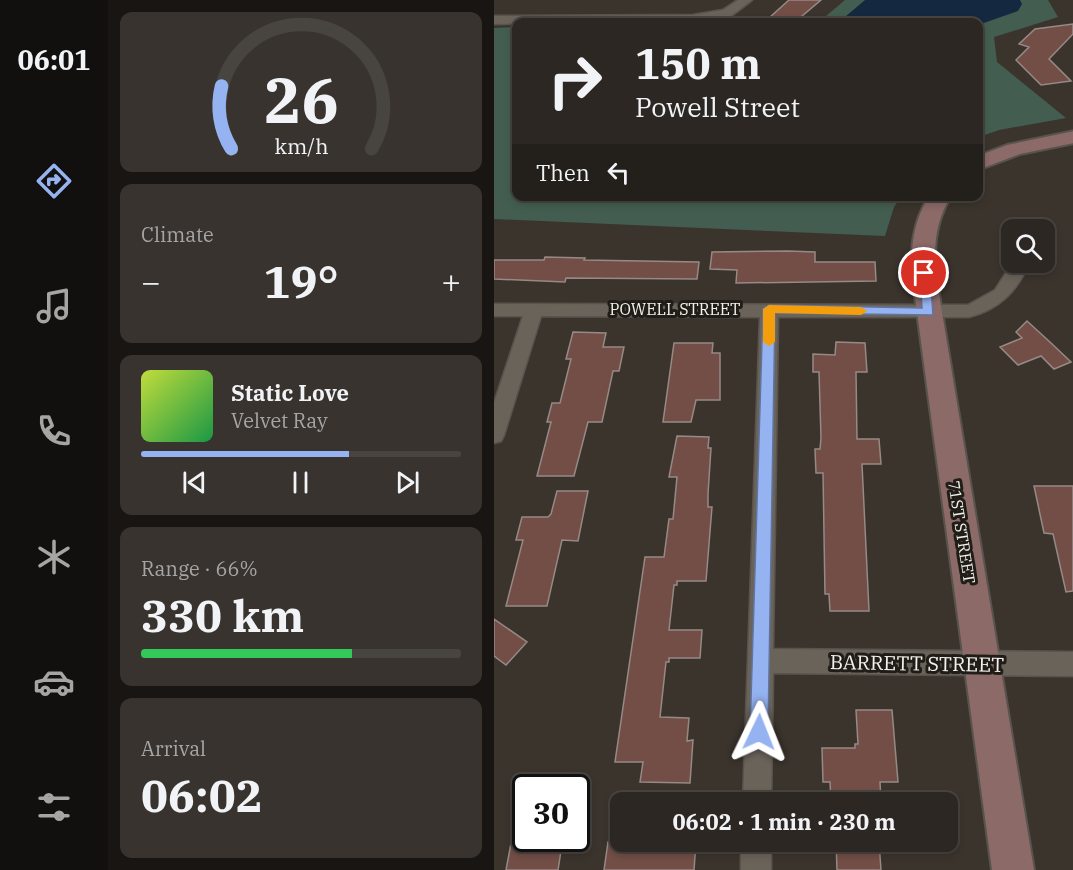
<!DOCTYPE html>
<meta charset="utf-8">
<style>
:root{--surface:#2c2722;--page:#38332f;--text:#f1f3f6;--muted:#a6a5a5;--line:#484440;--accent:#95b2f1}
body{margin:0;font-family:"IBM Plex Serif",serif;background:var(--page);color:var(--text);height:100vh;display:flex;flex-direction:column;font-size:22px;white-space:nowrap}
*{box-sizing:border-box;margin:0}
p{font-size:20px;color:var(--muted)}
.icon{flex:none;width:33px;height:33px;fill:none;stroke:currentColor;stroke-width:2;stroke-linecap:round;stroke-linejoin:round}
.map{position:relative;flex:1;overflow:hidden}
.drawer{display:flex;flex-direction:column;gap:12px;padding:12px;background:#181513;width:386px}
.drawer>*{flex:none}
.top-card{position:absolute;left:18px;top:18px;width:471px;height:183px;border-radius:12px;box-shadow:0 3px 9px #0003,0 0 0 2px var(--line);background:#2c2722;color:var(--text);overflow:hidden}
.controls{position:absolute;left:507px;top:219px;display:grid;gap:12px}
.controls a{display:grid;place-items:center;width:54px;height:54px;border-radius:12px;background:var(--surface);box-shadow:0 3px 9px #0003,0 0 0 2px var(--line);font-size:30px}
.speed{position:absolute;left:18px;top:774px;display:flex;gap:12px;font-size:30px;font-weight:700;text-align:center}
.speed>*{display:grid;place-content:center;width:78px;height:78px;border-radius:50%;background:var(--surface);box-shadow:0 3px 9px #0003,0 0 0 2px var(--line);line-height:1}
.speed .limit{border:3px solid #111;border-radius:9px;background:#fff;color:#111}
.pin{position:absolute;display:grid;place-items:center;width:51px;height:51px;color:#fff;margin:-26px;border:3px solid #fff;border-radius:50%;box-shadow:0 2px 6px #0007}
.me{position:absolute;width:66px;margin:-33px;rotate:2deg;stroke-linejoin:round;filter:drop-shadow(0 0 4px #0008)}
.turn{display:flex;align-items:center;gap:21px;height:126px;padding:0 24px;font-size:27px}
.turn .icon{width:78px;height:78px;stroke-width:2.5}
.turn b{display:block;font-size:42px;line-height:51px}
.then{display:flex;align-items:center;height:57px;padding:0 24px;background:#0003;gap:12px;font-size:22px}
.big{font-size:45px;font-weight:700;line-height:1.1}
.drawer .tile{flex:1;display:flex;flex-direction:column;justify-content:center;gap:9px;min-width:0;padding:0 21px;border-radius:12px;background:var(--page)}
.drawer .dial{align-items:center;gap:0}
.dial svg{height:156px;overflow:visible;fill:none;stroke:var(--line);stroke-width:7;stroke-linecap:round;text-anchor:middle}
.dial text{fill:var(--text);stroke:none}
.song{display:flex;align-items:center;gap:18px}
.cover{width:72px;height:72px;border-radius:9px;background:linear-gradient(135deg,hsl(70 70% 55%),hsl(140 70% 35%))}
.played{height:6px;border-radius:3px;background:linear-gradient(90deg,var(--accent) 65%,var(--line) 65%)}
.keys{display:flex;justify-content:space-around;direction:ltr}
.heat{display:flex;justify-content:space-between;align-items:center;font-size:33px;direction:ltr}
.charge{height:9px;border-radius:4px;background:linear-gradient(90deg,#34c759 66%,var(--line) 0)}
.trip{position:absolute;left:116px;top:792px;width:348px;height:60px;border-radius:12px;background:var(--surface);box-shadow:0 3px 9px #0003,0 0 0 2px var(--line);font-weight:700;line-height:60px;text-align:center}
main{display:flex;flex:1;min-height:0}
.dock{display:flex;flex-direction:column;width:108px;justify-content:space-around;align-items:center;background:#12100e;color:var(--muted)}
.dock .icon{width:42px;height:42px}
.dock .selected{color:var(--accent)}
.dock b{font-size:27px;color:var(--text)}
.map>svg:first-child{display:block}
.green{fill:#435e50}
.water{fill:#14283f}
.building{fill:#724e46;stroke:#968986;stroke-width:1.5}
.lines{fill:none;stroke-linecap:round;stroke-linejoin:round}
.street-casing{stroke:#59534d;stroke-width:3}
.secondary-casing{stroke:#59534d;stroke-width:4}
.street{fill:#6a635a;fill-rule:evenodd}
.secondary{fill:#8b6a68;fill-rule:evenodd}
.route{fill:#95b2f1;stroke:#61749d;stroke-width:1.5}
.slow{fill:#f59e0b}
.labels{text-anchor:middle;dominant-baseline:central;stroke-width:6;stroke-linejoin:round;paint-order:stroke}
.street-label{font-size:16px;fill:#f4f0eb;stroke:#201d19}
.near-street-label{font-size:20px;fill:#f4f0eb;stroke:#201d19}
</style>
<main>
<nav class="dock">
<b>06:01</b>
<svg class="icon selected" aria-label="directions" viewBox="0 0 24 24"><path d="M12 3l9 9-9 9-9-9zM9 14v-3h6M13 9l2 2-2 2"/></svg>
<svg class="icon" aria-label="music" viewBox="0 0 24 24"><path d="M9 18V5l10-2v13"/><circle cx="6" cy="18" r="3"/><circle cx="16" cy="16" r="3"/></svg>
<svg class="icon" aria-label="phone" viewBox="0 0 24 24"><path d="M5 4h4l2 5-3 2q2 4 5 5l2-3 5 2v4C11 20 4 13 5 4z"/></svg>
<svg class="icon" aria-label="climate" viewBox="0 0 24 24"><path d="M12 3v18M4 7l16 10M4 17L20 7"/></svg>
<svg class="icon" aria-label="car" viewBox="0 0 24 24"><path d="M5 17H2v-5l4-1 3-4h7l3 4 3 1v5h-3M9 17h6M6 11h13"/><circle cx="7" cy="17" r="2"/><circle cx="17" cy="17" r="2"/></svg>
<svg class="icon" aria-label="filters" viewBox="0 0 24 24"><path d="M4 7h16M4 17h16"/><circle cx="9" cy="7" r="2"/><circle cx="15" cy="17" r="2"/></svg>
</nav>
<section class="drawer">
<div class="tile dial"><svg viewBox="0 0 100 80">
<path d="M14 69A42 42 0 1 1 86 69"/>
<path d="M14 69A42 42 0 0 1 9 37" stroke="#95b2f1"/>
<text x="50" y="56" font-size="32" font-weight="700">26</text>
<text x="50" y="72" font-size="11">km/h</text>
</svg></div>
<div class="tile"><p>Climate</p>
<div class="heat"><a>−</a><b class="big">19°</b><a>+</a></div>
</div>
<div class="tile">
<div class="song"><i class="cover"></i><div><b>Static Love</b><p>Velvet Ray</p></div></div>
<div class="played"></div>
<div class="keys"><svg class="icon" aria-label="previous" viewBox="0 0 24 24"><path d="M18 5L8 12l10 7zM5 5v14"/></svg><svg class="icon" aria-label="pause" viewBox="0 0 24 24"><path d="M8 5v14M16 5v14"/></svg><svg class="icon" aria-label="next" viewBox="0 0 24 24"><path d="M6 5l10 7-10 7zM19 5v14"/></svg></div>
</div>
<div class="tile"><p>Range · 66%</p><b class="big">330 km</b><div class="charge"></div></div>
<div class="tile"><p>Arrival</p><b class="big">06:02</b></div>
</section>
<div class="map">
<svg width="580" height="870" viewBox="0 0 580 870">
<rect width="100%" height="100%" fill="#3b342d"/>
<!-- green -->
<path class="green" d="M 351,0 L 554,0 L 564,17 L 500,37 L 503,62 L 572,118 L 505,130 L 485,137 L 484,22 L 325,22 Z
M 22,27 L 22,196 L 407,197 L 400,207 L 391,236 L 0,219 L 0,28 Z"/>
<!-- water -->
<path class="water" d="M 371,0 L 526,0 L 528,4 L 524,11 L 487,24 L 485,28 L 484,22 L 345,22 Z"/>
<!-- building -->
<path class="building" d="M 295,0 L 327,0 L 301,22 L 275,18 Z
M 579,24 L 579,34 L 555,59 L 577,81 L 547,85 L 522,60 L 535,47 L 525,44 L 541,29 Z
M 294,251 L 321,252 L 321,262 L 381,262 L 382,281 L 242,283 L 243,270 L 216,269 L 218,252 Z
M 51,257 L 91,258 L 90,260 L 205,262 L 203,279 L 72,278 L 71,282 L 0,279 L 0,260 L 50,260 Z
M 533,321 L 557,343 L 577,362 L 560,369 L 547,356 L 524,365 L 506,347 L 528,338 L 522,332 Z
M 79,332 L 112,333 L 109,347 L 130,347 L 125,371 L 119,371 L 108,422 L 94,422 L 80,476 L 43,476 L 57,422 L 53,422 L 58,403 L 66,403 L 77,359 L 72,359 Z
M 342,342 L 371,343 L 373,372 L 362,372 L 363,439 L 385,439 L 387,464 L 368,464 L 375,611 L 336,611 L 335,594 L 331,594 L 329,473 L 322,473 L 321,449 L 326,449 L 327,438 L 325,372 L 319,372 L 319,354 L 341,355 Z
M 180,343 L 219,343 L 218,353 L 226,353 L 226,400 L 202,400 L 197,422 L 169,422 Z
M 183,436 L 215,437 L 214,448 L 217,448 L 214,494 L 214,507 L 218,507 L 212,581 L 183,581 L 183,585 L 180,585 L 175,630 L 208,630 L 206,658 L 175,658 L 175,662 L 172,662 L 166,717 L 195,718 L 193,741 L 199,740 L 196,783 L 146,782 L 149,762 L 121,762 L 151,557 L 170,557 L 175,519 L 179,519 L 183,477 L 175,477 Z
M 540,486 L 579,486 L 579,591 L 572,592 L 559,534 L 550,533 Z
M 63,491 L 94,491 L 84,541 L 68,540 L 53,606 L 12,606 L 29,540 L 22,540 L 28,517 L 54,517 L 57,514 Z
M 0,619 L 33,642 L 12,665 L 0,656 Z
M 362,710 L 398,710 L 404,782 L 386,782 L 387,802 L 337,802 L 336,782 L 329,782 L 328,748 L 361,748 L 361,744 L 364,744 Z
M 18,838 L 69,838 L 64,870 L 12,870 Z
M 114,842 L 202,842 L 200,870 L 110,870 Z
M 342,842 L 385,842 L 387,870 L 343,870 Z"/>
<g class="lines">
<defs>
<path id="street" d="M 244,0 L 258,0 L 237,16 L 200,22 L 0,24 L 0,16 L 199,15 L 229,10 Z
M 519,262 L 536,262 C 523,291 506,309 475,317 L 284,317 L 279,649 L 580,652 L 580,676 L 279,673 L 277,802 L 249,802 L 266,317 L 47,316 L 10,435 L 7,441 L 0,443 L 0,403 L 29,316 L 0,316 L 0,304 L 474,305 L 501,290 Z
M 247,842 L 277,842 L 277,870 L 247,870 Z"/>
<path id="secondary" d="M 580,131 L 580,143 L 526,154 L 484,170 L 484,156 L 513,145 Z
M 435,196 L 457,196 C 440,224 439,251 443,282 L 540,870 L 498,870 L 419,282 C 416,250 418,224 435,196 Z"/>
</defs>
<!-- street casing -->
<use href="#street" class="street-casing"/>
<!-- secondary casing -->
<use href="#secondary" class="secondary-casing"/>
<!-- street -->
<use href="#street" class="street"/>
<!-- secondary -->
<use href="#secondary" class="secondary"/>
</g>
<!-- route -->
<path class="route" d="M 426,270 L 436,273 L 439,315 L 281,313 L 274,732 L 272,738 L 265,740 L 259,738 L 256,732 L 269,309 L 275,305 L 428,308 Z"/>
<!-- slow -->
<path class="slow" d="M 275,305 L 367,307 L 373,311 L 367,315 L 281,313 L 281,342 L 275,346 L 269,342 L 269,309 Z"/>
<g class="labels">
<!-- street labels -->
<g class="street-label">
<text x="181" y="309">POWELL STREET</text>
<text transform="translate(468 532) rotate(81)">71ST STREET</text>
</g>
<!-- near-street labels -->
<g class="near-street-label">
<text transform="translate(423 663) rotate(1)">BARRETT STREET</text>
</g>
</g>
</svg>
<div class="controls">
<a><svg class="icon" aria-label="search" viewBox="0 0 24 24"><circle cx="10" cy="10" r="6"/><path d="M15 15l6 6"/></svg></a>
</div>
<div class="speed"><div class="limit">30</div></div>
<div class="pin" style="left:430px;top:273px;background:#d93025"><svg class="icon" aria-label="arrive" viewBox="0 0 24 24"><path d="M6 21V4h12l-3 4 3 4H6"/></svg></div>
<svg class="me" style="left:265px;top:732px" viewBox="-20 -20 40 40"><path d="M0-17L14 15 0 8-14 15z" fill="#95b2f1" stroke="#fff" stroke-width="4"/></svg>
<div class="trip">06:02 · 1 min · 230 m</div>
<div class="top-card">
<div class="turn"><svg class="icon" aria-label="right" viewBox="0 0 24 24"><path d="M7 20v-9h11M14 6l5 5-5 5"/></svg><div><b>150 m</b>Powell Street</div></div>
<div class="then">Then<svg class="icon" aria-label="left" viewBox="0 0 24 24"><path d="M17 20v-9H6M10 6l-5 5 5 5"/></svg></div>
</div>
</div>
</main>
